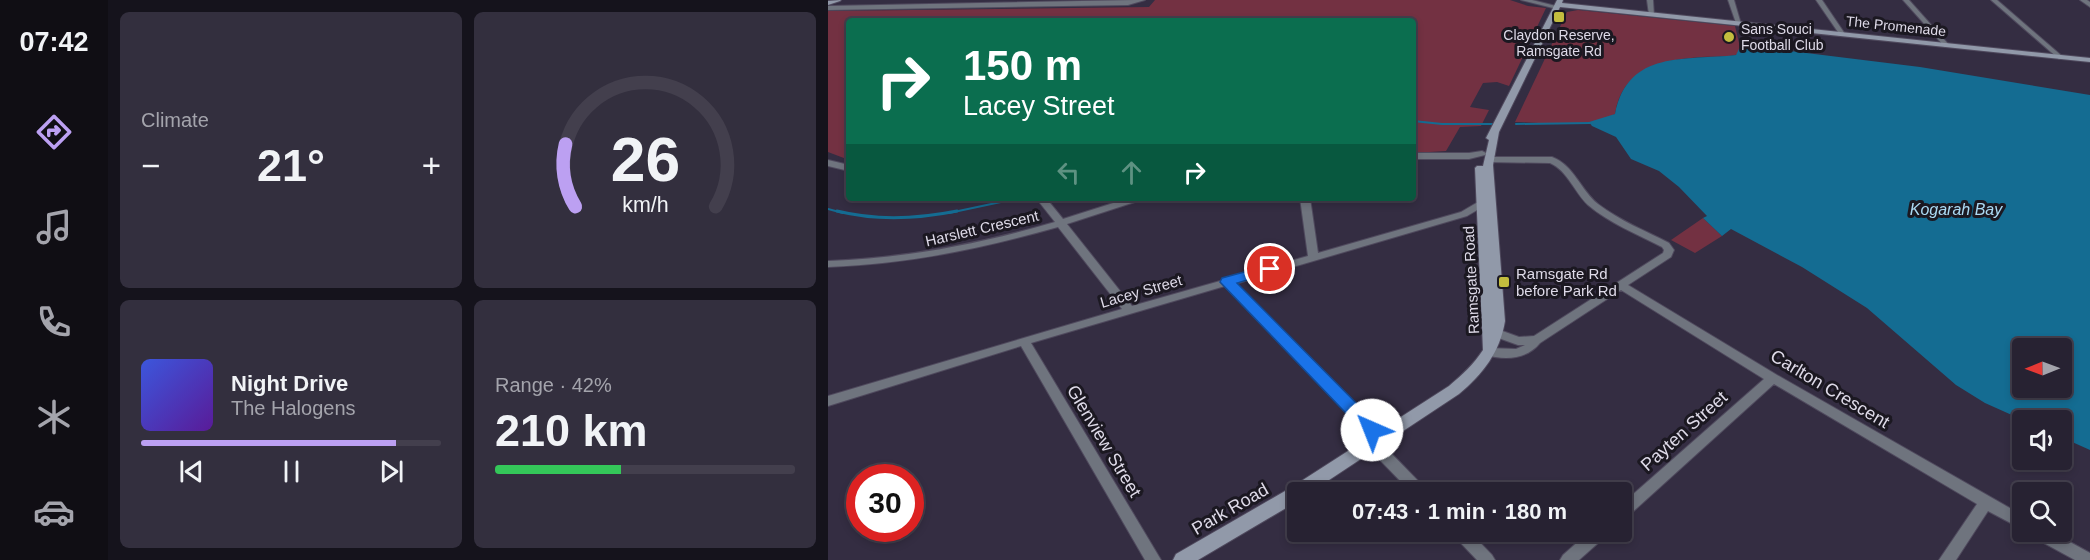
<!DOCTYPE html>
<meta charset="utf-8">
<style>
:root{--surface:#272232;--page:#332f3e;--text:#f1f3f6;--muted:#a4a4ac;--line:#433f4d;--accent:#bca0f2}
body{margin:0;font-family:Arial,sans-serif;background:var(--page);color:var(--text);height:100vh;display:flex;flex-direction:column;font-size:22px;white-space:nowrap}
*{box-sizing:border-box;margin:0}
p{font-size:20px;color:var(--muted)}
.icon{flex:none;width:33px;height:33px;fill:none;stroke:currentColor;stroke-width:2;stroke-linecap:round;stroke-linejoin:round}
.map{position:relative;flex:1;overflow:hidden}
.side{display:flex;flex-direction:column;gap:12px;padding:12px;background:#15131c;width:720px}
.side>*{flex:none}
.top-card{position:absolute;left:18px;top:18px;width:570px;height:183px;border-radius:6px;box-shadow:0 3px 9px #0003,0 0 0 2px var(--line);background:#0b6e4f;color:#fff;overflow:hidden}
.needle{width:39px;rotate:269deg}
.controls{position:absolute;left:1184px;top:338px;display:grid;gap:12px}
.controls a{display:grid;place-items:center;width:60px;height:60px;border-radius:6px;background:var(--surface);box-shadow:0 3px 9px #0003,0 0 0 2px var(--line);font-size:30px}
.speed{position:absolute;left:18px;top:464px;display:flex;gap:12px;font-size:30px;font-weight:700;text-align:center}
.speed>*{display:grid;place-content:center;width:78px;height:78px;border-radius:50%;background:var(--surface);box-shadow:0 3px 9px #0003,0 0 0 2px var(--line);line-height:1}
.speed .limit{border:9px solid #d22;background:#fff;color:#111}
.pin{position:absolute;display:grid;place-items:center;width:51px;height:51px;color:#fff;margin:-26px;border:3px solid #fff;border-radius:50%;box-shadow:0 2px 6px #0007}
.me{position:absolute;width:66px;margin:-33px;rotate:316deg;stroke-linejoin:round;filter:drop-shadow(0 0 4px #0008)}
.turn{display:flex;align-items:center;gap:21px;height:126px;padding:0 18px;font-size:27px}
.turn .icon{width:78px;height:78px;stroke-width:2.5}
.turn b{display:block;font-size:42px;line-height:51px}
.lanes{display:flex;align-items:center;height:57px;padding:0 18px;background:#0003;justify-content:center;gap:30px;direction:ltr}
.lanes .off{opacity:.35}
.big{font-size:45px;font-weight:700;line-height:1.1}
.side .tile{flex:1;display:flex;flex-direction:column;justify-content:center;gap:9px;min-width:0;padding:0 21px;border-radius:9px;background:var(--page)}
.side .dial{align-items:center;gap:0}
.dial svg{height:156px;overflow:visible;fill:none;stroke:var(--line);stroke-width:7;stroke-linecap:round;text-anchor:middle}
.dial text{fill:var(--text);stroke:none}
.song{display:flex;align-items:center;gap:18px}
.cover{width:72px;height:72px;border-radius:9px;background:linear-gradient(135deg,hsl(230 70% 55%),hsl(270 70% 35%))}
.played{height:6px;border-radius:3px;background:linear-gradient(90deg,var(--accent) 85%,var(--line) 85%)}
.keys{display:flex;justify-content:space-around;direction:ltr}
.heat{display:flex;justify-content:space-between;align-items:center;font-size:33px;direction:ltr}
.charge{height:9px;border-radius:4px;background:linear-gradient(90deg,#34c759 42%,var(--line) 0)}
.side .tiles{flex:1;display:grid;gap:12px;grid-template-columns:repeat(2,1fr)}
.trip{position:absolute;left:459px;top:482px;width:345px;height:60px;border-radius:6px;background:var(--surface);box-shadow:0 3px 9px #0003,0 0 0 2px var(--line);font-weight:700;line-height:60px;text-align:center}
main{display:flex;flex:1;min-height:0}
.menu{display:flex;flex-direction:column;width:108px;justify-content:space-around;align-items:center;background:#100e14;color:var(--muted)}
.menu .icon{width:42px;height:42px}
.menu .on{color:var(--accent)}
.menu b{font-size:27px;color:var(--text)}
.map>svg:first-child{display:block}
.green{fill:#733142}
.water{fill:#146c92;fill-rule:evenodd}
.lines{fill:none;stroke-linecap:round;stroke-linejoin:round}
.stream-far1{stroke:#146c92;stroke-width:2}
.stream{stroke:#146c92;stroke-width:3}
.street-casing{stroke:#4f495d;stroke-width:2}
.secondary-casing{stroke:#4f495d;stroke-width:2}
.street{fill:#6f747e;fill-rule:evenodd}
.secondary{fill:#9199a9;fill-rule:evenodd}
.route{fill:#1a73e8;stroke:#114b97;stroke-width:1.5}
.poi-dot{fill:#c3bd3e;stroke:#1b1821;stroke-width:2}
.labels{text-anchor:middle;dominant-baseline:central;stroke-width:6;stroke-linejoin:round;paint-order:stroke}
.far-street-label{font-size:14px;fill:#dedae8;stroke:#1b1821}
.far-poi-label{font-size:14px;fill:#dedae8;stroke:#1b1821;text-anchor:start}
.street-label{font-size:15px;fill:#dedae8;stroke:#1b1821}
.poi-label{font-size:15px;fill:#dedae8;stroke:#1b1821;text-anchor:start}
.water-label{font-size:16px;font-style:italic;fill:#abdaf4;stroke:#1b1821}
.near-street-label{font-size:18px;fill:#dedae8;stroke:#1b1821}
</style>
<main>
<nav class="menu">
<b>07:42</b>
<svg class="icon on" aria-label="directions" viewBox="0 0 24 24"><path d="M12 3l9 9-9 9-9-9zM9 14v-3h6M13 9l2 2-2 2"/></svg>
<svg class="icon" aria-label="music" viewBox="0 0 24 24"><path d="M9 18V5l10-2v13"/><circle cx="6" cy="18" r="3"/><circle cx="16" cy="16" r="3"/></svg>
<svg class="icon" aria-label="phone" viewBox="0 0 24 24"><path d="M5 4h4l2 5-3 2q2 4 5 5l2-3 5 2v4C11 20 4 13 5 4z"/></svg>
<svg class="icon" aria-label="climate" viewBox="0 0 24 24"><path d="M12 3v18M4 7l16 10M4 17L20 7"/></svg>
<svg class="icon" aria-label="car" viewBox="0 0 24 24"><path d="M5 17H2v-5l4-1 3-4h7l3 4 3 1v5h-3M9 17h6M6 11h13"/><circle cx="7" cy="17" r="2"/><circle cx="17" cy="17" r="2"/></svg>
</nav>
<section class="side">
<div class="tiles">
<div class="tile"><p>Climate</p>
<div class="heat"><a>−</a><b class="big">21°</b><a>+</a></div>
</div>
<div class="tile dial"><svg viewBox="0 0 100 80">
<path d="M14 69A42 42 0 1 1 86 69"/>
<path d="M14 69A42 42 0 0 1 9 37" stroke="#bca0f2"/>
<text x="50" y="56" font-size="32" font-weight="700">26</text>
<text x="50" y="72" font-size="11">km/h</text>
</svg></div>
<div class="tile">
<div class="song"><i class="cover"></i><div><b>Night Drive</b><p>The Halogens</p></div></div>
<div class="played"></div>
<div class="keys"><svg class="icon" aria-label="previous" viewBox="0 0 24 24"><path d="M18 5L8 12l10 7zM5 5v14"/></svg><svg class="icon" aria-label="pause" viewBox="0 0 24 24"><path d="M8 5v14M16 5v14"/></svg><svg class="icon" aria-label="next" viewBox="0 0 24 24"><path d="M6 5l10 7-10 7zM19 5v14"/></svg></div>
</div>
<div class="tile"><p>Range · 42%</p><b class="big">210 km</b><div class="charge"></div></div>
</div>
</section>
<div class="map">
<svg width="1262" height="560" viewBox="0 0 1262 560">
<rect width="100%" height="100%" fill="#342d42"/>
<!-- green -->
<path class="green" d="M 327,0 L 682,0 L 700,6 L 718,8 L 681,86 L 669,82 L 655,83 L 642,107 L 661,110 L 653,126 L 632,127 L 618,151 L 585,153 L 585,21 L 21,21 L 21,160 L 0,152 L 0,11 L 321,7 Z
M 750,10 L 907,26 L 912,47 L 910,54 C 899,58 885,56 873,57 C 832,60 794,69 787,114 C 760,129 718,122 687,122 L 739,12 Z
M 875,218 L 894,236 L 867,253 L 843,240 Z"/>
<!-- water -->
<path class="water" d="M 921,46 L 1092,67 L 1262,95 L 1262,450 L 1233,437 L 1233,420 L 1195,420 L 1157,403 L 1128,385 L 1039,308 L 974,267 L 903,229 L 894,236 L 875,218 L 879,216 L 851,187 L 831,171 L 803,159 L 788,137 L 764,126 L 761,122 L 787,114 C 800,49 858,61 908,55 L 912,47 ZM 1194,348 L 1233,348 L 1233,387 L 1194,387 Z"/>
<g class="lines">
<!-- stream-far1 -->
<path class="stream-far1" d="M 585,121 L 614,124 L 667,124
M 688,124 L 762,123
M 0,209 L 15,213
M 121,213 L 187,199"/>
<!-- stream -->
<path class="stream" d="M 9,211 C 49,221 89,219 129,211"/>
<defs>
<path id="street" d="M 306,0 L 317,0 L 300,5 L 0,10 L 0,6 Z
M 693,0 L 704,0 L 732,7 L 729,9 Z
M 819,0 L 825,0 L 826,16 L 821,15 Z
M 900,0 L 906,0 L 913,24 L 908,23 Z
M 988,0 L 994,0 L 1017,34 L 1016,35 L 1012,35 Z
M 1075,0 L 1081,0 L 1121,45 L 1121,47 L 1117,47 Z
M 1163,0 L 1169,0 L 1235,57 L 1235,59 L 1231,59 Z
M 1252,0 L 1259,0 L 1262,2 L 1262,7 Z
M 654,151 L 658,153 L 657,155 L 641,159 L 585,159 L 585,153 L 641,153 Z
M 661,157 L 724,157 C 746,165 753,191 770,204 C 792,221 818,231 841,243 L 846,250 L 843,257 L 800,285 L 949,375 L 1194,515 L 1194,529 L 1160,511 L 1128,560 L 1111,560 L 1149,504 L 946,384 L 799,517 L 794,519 L 794,504 L 936,379 L 793,290 L 712,343 C 698,360 677,360 657,355 L 655,352 L 657,349 L 661,348 L 688,349 L 697,345 L 690,345 L 665,336 L 663,333 L 665,330 L 669,329 L 691,337 L 706,336 L 835,253 L 836,250 L 834,247 C 809,234 781,223 760,205 C 746,192 740,171 722,163 L 658,162 L 657,160 Z
M 0,160 L 21,165 L 21,171 L 0,166 Z
M 208,198 L 218,198 L 235,219 L 301,198 L 315,198 L 313,200 L 239,224 L 304,306 L 480,256 L 472,198 L 482,198 L 490,253 L 633,212 L 650,202 L 656,202 L 658,204 L 656,206 L 639,216 L 407,284 L 551,428 L 559,449 L 597,488 L 599,492 L 583,492 L 548,456 L 540,435 L 397,286 L 203,343 L 333,560 L 317,560 L 193,346 L 0,406 L 0,396 L 294,309 L 230,227 C 153,249 80,264 0,267 L 0,261 C 79,258 151,244 227,222 Z
M 624,531 L 641,531 L 664,555 L 667,560 L 649,560 L 626,536 Z
M 762,531 L 780,531 L 778,536 L 751,560 L 732,560 L 735,555 Z
M 1201,531 L 1222,531 L 1262,553 L 1262,560 L 1247,560 L 1203,536 Z"/>
<path id="secondary" d="M 13,0 L 12,1 L 0,5 L 0,1 Z
M 729,0 L 735,0 L 734,3 L 1262,58 L 1262,62 L 732,7 L 671,132 L 665,165 L 677,321 C 672,352 655,374 631,394 L 483,492 L 470,492 L 470,501 L 370,560 L 345,560 L 348,554 L 464,487 L 621,386 C 634,375 646,364 655,350 L 647,168 L 649,166 L 655,166 L 661,140 L 658,138 Z"/>
</defs>
<!-- street casing -->
<use href="#street" class="street-casing"/>
<!-- secondary casing -->
<use href="#secondary" class="secondary-casing"/>
<!-- street -->
<use href="#street" class="street"/>
<!-- secondary -->
<use href="#secondary" class="secondary"/>
</g>
<!-- route -->
<path class="route" d="M 442,265 L 446,266 L 448,269 L 446,272 L 409,283 L 550,425 L 552,430 L 550,434 L 544,436 L 538,434 L 392,282 L 394,278 Z"/>
<!-- markers -->
<g class="poi-dot">
<rect x="725" y="11" width="12" height="12" rx="3"/>
<circle cx="901" cy="37" r="6"/>
<rect x="670" y="276" width="12" height="12" rx="3"/>
</g>
<g class="labels">
<!-- far-street labels -->
<g class="far-street-label">
<text transform="translate(1068 26) rotate(6)">The Promenade</text>
</g>
<!-- far-poi labels -->
<g class="far-poi-label">
<text x="913" y="29">Sans Souci<tspan x="913" dy="16">Football Club</tspan></text>
<text x="731" y="35" text-anchor="middle">Claydon Reserve,<tspan x="731" dy="16">Ramsgate Rd</tspan></text>
</g>
<!-- street labels -->
<g class="street-label">
<text transform="translate(154 228) rotate(-13)">Harslett Crescent</text>
<text transform="translate(643 280) rotate(-93)">Ramsgate Road</text>
<text transform="translate(313 291) rotate(-16)">Lacey Street</text>
</g>
<!-- poi labels -->
<g class="poi-label">
<text x="688" y="273">Ramsgate Rd<tspan x="688" dy="17">before Park Rd</tspan></text>
</g>
<!-- water labels -->
<g class="water-label">
<text x="1128" y="209">Kogarah Bay</text>
</g>
<!-- near-street labels -->
<g class="near-street-label">
<text transform="translate(1002 389) rotate(31)">Carlton Crescent</text>
<text transform="translate(856 431) rotate(-42)">Payten Street</text>
<text transform="translate(276 441) rotate(59)">Glenview Street</text>
<text transform="translate(402 509) rotate(-30)">Park Road</text>
</g>
</g>
</svg>
<div class="controls">
<a><svg class="needle" viewBox="-14 -14 28 28"><path d="M0-13l5 13h-10z" fill="#e53935"/><path d="M0 13l5-13h-10z" fill="#a4a4ac"/></svg></a>
<a><svg class="icon" aria-label="sound" viewBox="0 0 24 24"><path d="M4 9h4l5-4v14l-5-4H4zM17 9q2 3 0 6"/></svg></a>
<a><svg class="icon" aria-label="search" viewBox="0 0 24 24"><circle cx="10" cy="10" r="6"/><path d="M15 15l6 6"/></svg></a>
</div>
<div class="speed"><div class="limit">30</div></div>
<div class="pin" style="left:442px;top:269px;background:#d93025"><svg class="icon" aria-label="arrive" viewBox="0 0 24 24"><path d="M6 21V4h12l-3 4 3 4H6"/></svg></div>
<svg class="me" style="left:544px;top:430px" viewBox="-20 -20 40 40"><circle r="19" fill="#fff"/><path d="M0-13L10 11 0 6-10 11z" fill="#1a73e8"/></svg>
<div class="trip">07:43 · 1 min · 180 m</div>
<div class="top-card">
<div class="turn"><svg class="icon" aria-label="right" viewBox="0 0 24 24"><path d="M7 20v-9h11M14 6l5 5-5 5"/></svg><div><b>150 m</b>Lacey Street</div></div>
<div class="lanes"><svg class="icon off" aria-label="left" viewBox="0 0 24 24"><path d="M17 20v-9H6M10 6l-5 5 5 5"/></svg><svg class="icon off" aria-label="ahead" viewBox="0 0 24 24"><path d="M12 20V5M6 11l6-6 6 6"/></svg><svg class="icon" aria-label="right" viewBox="0 0 24 24"><path d="M7 20v-9h11M14 6l5 5-5 5"/></svg></div>
</div>
</div>
</main>
